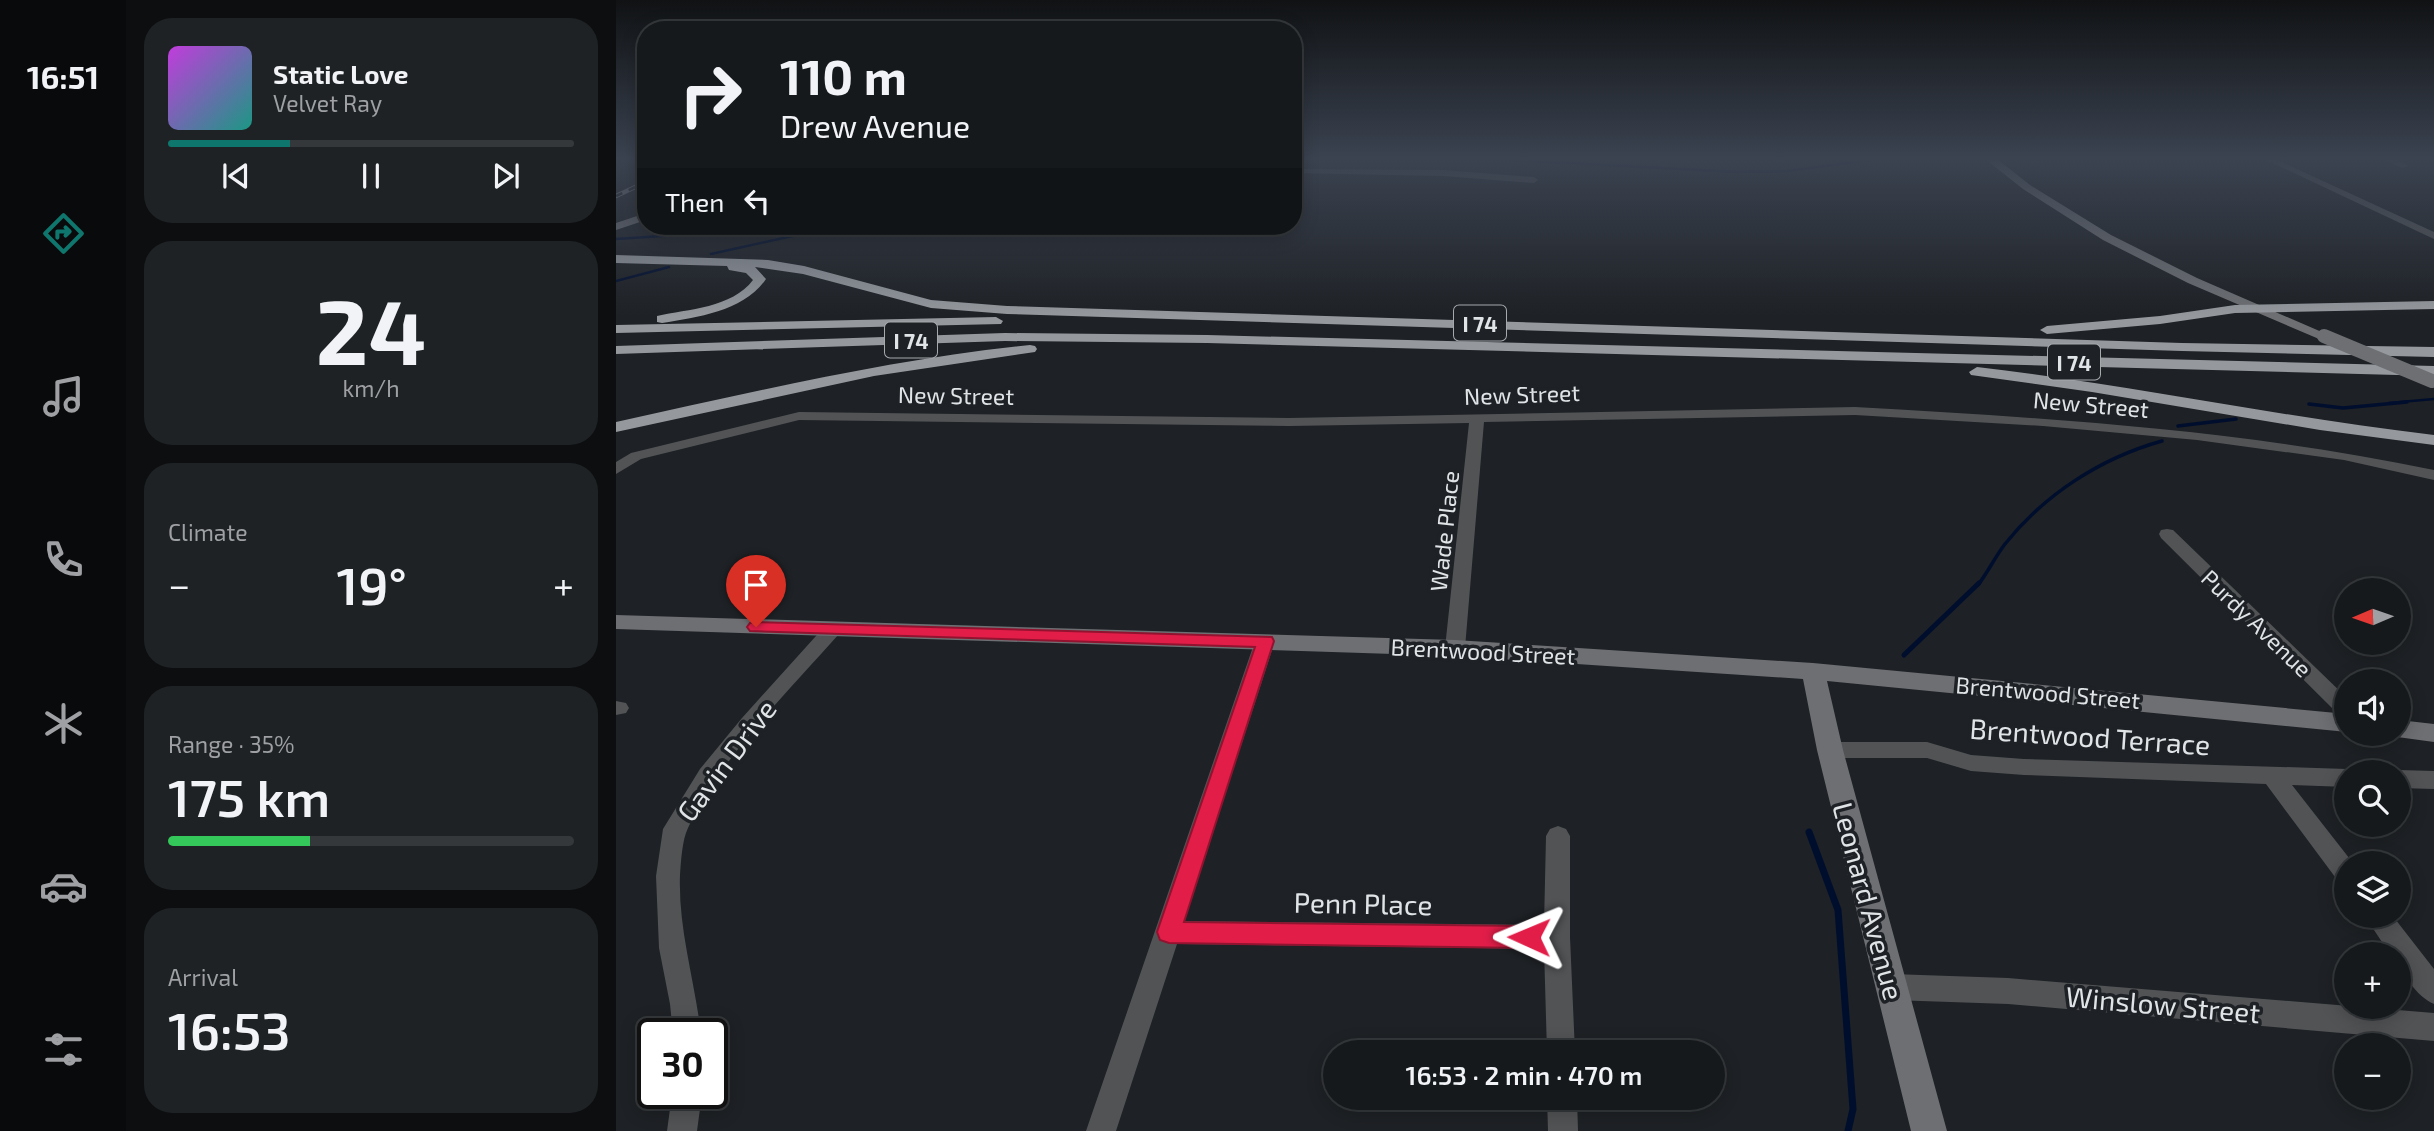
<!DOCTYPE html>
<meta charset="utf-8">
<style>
:root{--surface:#16191c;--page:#1f2225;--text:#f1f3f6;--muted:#9ea0a3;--line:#35383b;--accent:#0f766e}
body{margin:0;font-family:"Exo 2",sans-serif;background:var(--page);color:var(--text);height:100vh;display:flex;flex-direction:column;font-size:26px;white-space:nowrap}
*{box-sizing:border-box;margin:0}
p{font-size:23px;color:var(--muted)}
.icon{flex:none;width:38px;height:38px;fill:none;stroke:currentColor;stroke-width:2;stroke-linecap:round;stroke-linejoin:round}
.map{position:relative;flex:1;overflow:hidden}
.details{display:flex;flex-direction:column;gap:18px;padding:18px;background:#0c0e0f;width:490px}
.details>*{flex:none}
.top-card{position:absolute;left:21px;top:21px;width:665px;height:214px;border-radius:28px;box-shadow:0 4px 18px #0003,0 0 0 2px var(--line);background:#16191c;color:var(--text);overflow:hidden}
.needle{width:46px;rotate:268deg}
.tools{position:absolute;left:1718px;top:578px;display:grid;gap:14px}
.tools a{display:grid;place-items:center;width:77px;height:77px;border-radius:50%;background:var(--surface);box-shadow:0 4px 18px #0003,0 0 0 2px var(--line);font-size:35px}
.speed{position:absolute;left:21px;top:1018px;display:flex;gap:14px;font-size:35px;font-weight:700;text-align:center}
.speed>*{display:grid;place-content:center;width:91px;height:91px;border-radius:50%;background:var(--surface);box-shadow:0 4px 18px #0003,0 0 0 2px var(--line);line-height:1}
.speed .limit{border:4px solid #111;border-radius:10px;background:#fff;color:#111}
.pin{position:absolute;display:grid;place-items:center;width:60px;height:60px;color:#fff;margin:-72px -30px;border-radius:50% 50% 50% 0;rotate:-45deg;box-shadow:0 0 7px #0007}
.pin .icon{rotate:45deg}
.me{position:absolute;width:77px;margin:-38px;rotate:271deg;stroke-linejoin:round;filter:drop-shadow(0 0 5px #0008)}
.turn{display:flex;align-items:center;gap:24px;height:147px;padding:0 28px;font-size:32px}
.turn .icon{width:91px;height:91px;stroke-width:2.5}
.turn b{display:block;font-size:49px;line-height:60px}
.then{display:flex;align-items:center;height:66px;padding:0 28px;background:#0003;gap:14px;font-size:26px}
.big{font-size:52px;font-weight:600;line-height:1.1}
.details .tile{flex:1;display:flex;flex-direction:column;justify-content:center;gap:10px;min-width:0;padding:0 24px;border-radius:28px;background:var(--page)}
.details .dial{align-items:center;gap:0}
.dial b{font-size:91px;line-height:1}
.song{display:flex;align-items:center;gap:21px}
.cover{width:84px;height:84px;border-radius:10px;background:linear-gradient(135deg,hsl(290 70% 55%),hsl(170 70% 35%))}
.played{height:7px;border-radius:4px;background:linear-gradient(90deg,var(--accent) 30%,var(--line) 30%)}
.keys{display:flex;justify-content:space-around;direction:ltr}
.heat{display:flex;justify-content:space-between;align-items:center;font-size:38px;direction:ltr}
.charge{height:10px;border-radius:5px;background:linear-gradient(90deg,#34c759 35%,var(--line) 0)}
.trip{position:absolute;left:707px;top:1040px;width:402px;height:70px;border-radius:35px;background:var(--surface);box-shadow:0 4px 18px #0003,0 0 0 2px var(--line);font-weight:600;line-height:70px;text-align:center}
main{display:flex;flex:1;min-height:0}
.tab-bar{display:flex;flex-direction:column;width:126px;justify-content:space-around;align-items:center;background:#090a0b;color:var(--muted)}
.tab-bar .icon{width:49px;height:49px}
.tab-bar .selected{color:var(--accent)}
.tab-bar b{font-size:32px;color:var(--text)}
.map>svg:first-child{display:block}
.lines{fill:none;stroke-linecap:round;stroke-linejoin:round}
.stream-far3{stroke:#000e2d;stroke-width:2.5}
.stream-far2{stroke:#000e2d;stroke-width:3.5}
.stream-far1{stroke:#000e2d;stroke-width:5}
.stream{stroke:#000e2d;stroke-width:7}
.street{fill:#515355;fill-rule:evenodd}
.secondary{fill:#6d6f73;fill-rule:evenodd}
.highway{fill:#95999e;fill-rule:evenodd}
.rail-casing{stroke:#888b8f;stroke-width:4.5}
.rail{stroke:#1e2125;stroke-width:2.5;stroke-dasharray:7;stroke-linecap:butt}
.secondary-bridge{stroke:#6d6f73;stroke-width:14}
.route{fill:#e11d48;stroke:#92132f;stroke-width:2}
.labels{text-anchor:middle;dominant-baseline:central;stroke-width:7;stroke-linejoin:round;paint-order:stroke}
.shield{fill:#1e2125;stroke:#a6aaad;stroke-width:2}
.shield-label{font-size:21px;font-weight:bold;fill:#e1e4e7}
.street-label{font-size:23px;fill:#e1e4e7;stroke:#1e2125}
.near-street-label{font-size:28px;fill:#e1e4e7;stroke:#1e2125}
</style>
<main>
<nav class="tab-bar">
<b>16:51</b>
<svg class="icon selected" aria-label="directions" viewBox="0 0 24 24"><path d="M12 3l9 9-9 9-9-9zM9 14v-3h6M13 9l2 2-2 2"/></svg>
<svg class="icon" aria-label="music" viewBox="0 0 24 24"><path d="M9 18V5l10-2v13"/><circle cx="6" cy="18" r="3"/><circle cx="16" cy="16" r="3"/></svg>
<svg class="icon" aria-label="phone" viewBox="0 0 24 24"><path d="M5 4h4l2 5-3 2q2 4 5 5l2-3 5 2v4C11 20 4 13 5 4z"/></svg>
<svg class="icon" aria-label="climate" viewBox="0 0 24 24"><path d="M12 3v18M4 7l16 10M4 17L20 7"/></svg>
<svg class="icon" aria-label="car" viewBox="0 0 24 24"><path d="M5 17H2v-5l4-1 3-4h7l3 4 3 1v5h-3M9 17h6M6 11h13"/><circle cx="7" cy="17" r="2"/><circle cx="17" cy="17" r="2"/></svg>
<svg class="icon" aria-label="filters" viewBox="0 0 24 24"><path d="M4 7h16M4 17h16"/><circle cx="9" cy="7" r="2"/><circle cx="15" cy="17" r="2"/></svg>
</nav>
<section class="details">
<div class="tile">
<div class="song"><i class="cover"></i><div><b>Static Love</b><p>Velvet Ray</p></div></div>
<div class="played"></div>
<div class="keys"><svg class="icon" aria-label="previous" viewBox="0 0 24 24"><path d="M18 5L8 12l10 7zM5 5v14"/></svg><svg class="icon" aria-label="pause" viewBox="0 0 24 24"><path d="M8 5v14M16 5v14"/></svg><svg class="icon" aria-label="next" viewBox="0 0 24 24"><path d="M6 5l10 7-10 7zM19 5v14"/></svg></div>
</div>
<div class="tile dial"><b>24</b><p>km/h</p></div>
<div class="tile"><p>Climate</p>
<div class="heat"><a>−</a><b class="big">19°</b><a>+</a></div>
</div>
<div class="tile"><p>Range · 35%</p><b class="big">175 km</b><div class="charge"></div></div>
<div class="tile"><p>Arrival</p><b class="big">16:53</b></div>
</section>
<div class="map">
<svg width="1818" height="1131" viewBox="0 0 1818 1131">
<rect width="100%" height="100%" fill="#1e2125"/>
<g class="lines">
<!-- stream-far3 -->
<path class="stream-far3" d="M 854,158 L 1121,172 L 1172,171 L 1267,158
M 0,239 L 202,226
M 95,254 L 222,226
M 0,281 L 53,267
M 1773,403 L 1818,399"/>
<!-- stream-far2 -->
<path class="stream-far2" d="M 1693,404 L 1727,408 L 1791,402
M 1562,426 L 1620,419
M 1362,585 C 1372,572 1379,557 1389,544 C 1429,494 1485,458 1546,441"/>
<!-- stream-far1 -->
<path class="stream-far1" d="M 1288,655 L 1363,583"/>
<!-- stream -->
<path class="stream" d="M 1193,832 L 1222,910 L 1237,1109 L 1232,1131"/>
<!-- street -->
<path class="street" d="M 1646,158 L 1657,158 L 1818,232 L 1818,239 Z
M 1765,158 L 1777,158 L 1793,166 L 1786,168 Z
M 677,169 L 827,170 L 918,177 L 922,180 L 918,183 L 827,176 L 677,173 Z
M 1239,407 C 1434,418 1627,430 1818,470 L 1818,480 L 1728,460 L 1581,440 L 1427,426 L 1239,415 L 868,422 L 849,648 L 846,653 L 832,653 L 829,648 L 853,423 L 673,426 L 183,420 L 25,459 L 0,474 L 0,462 L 15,453 L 183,412 L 673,418 Z
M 1551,529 L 1557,530 L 1731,698 L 1731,718 L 1724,716 L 1545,538 L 1543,534 L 1545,530 Z
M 216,624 L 223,626 L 226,630 L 223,634 C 171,693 105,757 72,828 C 66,840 65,862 64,875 C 62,929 79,981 85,1034 L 57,1034 L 54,1004 L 43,948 L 40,876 L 47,829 L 84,769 L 126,718 L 209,626 Z
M 649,635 L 656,636 L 659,641 L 568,921 L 928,925 L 930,836 L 934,829 L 942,826 L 950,829 L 954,836 L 954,937 L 959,1052 L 931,1052 L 928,949 L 561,944 L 500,1131 L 470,1131 L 639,641 L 642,636 Z
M 0,701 L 10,703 L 13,708 L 10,713 L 0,715 Z
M 1214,742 L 1311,742 L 1355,755 L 1408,759 L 1731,769 L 1739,772 L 1731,772 L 1731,787 L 1676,785 L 1737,863 L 1731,863 L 1731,884 L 1722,881 L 1650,784 L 1408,775 L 1355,771 L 1311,758 L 1214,758 L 1206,756 L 1203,750 L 1206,744 Z
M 1783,770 L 1818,771 L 1818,789 L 1783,788 L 1783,772 L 1778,772 Z
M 1748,915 L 1776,915 L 1818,969 L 1818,1004 C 1801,997 1783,972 1783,954 L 1774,954 Z
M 1276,974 L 1392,978 L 1818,1013 L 1818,1041 L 1392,1004 L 1276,1000 L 1266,996 L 1262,987 L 1266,978 Z
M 56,1094 L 86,1094 L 81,1131 L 51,1131 Z
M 931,1097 L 961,1097 L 962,1131 L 932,1131 Z"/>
<!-- secondary -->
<path class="secondary" d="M 1368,158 L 1380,158 L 1414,185 L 1495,235 L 1581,278 L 1715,336 L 1708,340 L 1703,339 L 1572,283 L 1487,240 L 1407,189 Z
M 30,213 L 30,220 L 0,230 L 0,223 Z
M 0,615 L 839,640 L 1197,663 L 1731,714 L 1731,732 L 1211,681 L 1227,750 L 1331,1131 L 1295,1131 L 1201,750 L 1187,679 L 839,656 L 0,629 Z
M 1783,720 L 1818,724 L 1818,742 L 1774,736 L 1773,733 L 1783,733 Z"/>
<!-- highway -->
<path class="highway" d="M 0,255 L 152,260 L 188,266 L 315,300 L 391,306 L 1566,343 L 1818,347 L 1818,357 L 1566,351 L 391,314 L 315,308 L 187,274 L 139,267 L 150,279 C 128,311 83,317 46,323 L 41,322 L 41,316 C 72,309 116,308 137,280 L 130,273 L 113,270 L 111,266 L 0,263 Z
M 1818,301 L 1818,309 L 1619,313 L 1544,324 L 1431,334 L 1424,330 L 1431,326 L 1544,316 L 1619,305 Z
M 380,317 L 387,321 L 385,324 L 0,333 L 0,325 Z
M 389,333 L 591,335 L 1818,366 L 1818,376 L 591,343 L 389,341 L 0,354 L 0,346 Z
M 414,345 L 419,346 L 421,349 L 419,352 L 258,376 L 0,432 L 0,422 C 138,392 274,359 414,345 Z
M 1361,367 C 1514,385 1665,417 1818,435 L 1818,445 L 1704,430 L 1476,392 L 1355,375 L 1353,372 Z"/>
<defs>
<path id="rail" d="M 0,196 L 30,182"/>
</defs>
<!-- rail casing -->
<use href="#rail" class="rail-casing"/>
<!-- rail -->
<use href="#rail" class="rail"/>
<!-- secondary-bridge -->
<path class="secondary-bridge" d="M 1708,336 L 1816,381"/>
</g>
<!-- sky -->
<linearGradient id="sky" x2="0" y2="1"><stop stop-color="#101214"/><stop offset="0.5" stop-color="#3b4351"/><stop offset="1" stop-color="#3b4351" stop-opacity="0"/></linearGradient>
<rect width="1818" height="317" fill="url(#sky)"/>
<!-- route -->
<path class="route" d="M 140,622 L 656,637 L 658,641 L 568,922 L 913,926 L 921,929 L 925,937 L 921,945 L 913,948 L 553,943 L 544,940 L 541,932 L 639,647 L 134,631 L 131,627 L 134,623 Z"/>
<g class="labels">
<!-- shield labels -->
<g class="shield">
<rect x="838" y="305.5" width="52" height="35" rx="5"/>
<rect x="269" y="322.5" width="52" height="35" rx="5"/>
<rect x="1432" y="344.5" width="52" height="35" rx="5"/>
</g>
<g class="shield-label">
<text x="864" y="323">I 74</text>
<text x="295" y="340">I 74</text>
<text x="1458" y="362">I 74</text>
</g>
<!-- street labels -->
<g class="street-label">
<text transform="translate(906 394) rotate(-2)">New Street</text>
<text transform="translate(340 395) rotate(1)">New Street</text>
<text transform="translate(1475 404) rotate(5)">New Street</text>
<text transform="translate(828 531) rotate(-84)">Wade Place</text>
<text transform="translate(1641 623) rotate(44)">Purdy Avenue</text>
<text transform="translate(867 651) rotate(3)">Brentwood Street</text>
<text transform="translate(1432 692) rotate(5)">Brentwood Street</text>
</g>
<!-- near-street labels -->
<g class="near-street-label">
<text transform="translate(1474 736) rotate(4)">Brentwood Terrace</text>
<text transform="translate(110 760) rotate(-53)">Gavin Drive</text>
<text transform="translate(1253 901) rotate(75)">Leonard Avenue</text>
<text transform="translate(747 903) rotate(1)">Penn Place</text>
<text transform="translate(1547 1004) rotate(5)">Winslow Street</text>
</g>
</g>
</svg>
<div class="tools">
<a><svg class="needle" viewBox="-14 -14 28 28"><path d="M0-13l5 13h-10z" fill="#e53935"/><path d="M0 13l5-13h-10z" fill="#9ea0a3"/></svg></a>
<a><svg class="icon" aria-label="sound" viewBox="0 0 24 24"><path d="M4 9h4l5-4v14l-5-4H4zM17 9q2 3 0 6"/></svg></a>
<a><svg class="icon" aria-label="search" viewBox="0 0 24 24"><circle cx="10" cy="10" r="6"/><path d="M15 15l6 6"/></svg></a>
<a><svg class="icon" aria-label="layers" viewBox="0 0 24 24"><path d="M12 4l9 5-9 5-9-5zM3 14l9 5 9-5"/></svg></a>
<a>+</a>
<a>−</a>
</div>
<div class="speed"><div class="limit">30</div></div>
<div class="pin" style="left:140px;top:627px;background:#d93025"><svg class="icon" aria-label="arrive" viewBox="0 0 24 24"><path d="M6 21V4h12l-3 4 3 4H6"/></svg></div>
<svg class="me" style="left:913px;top:937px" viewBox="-20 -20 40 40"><path d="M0-17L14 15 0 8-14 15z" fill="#e11d48" stroke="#fff" stroke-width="4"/></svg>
<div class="trip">16:53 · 2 min · 470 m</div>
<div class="top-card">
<div class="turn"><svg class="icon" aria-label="right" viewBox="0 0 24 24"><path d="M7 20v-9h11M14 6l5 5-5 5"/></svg><div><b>110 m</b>Drew Avenue</div></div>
<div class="then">Then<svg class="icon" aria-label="left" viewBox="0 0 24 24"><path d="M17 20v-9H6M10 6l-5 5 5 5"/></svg></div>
</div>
</div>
</main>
